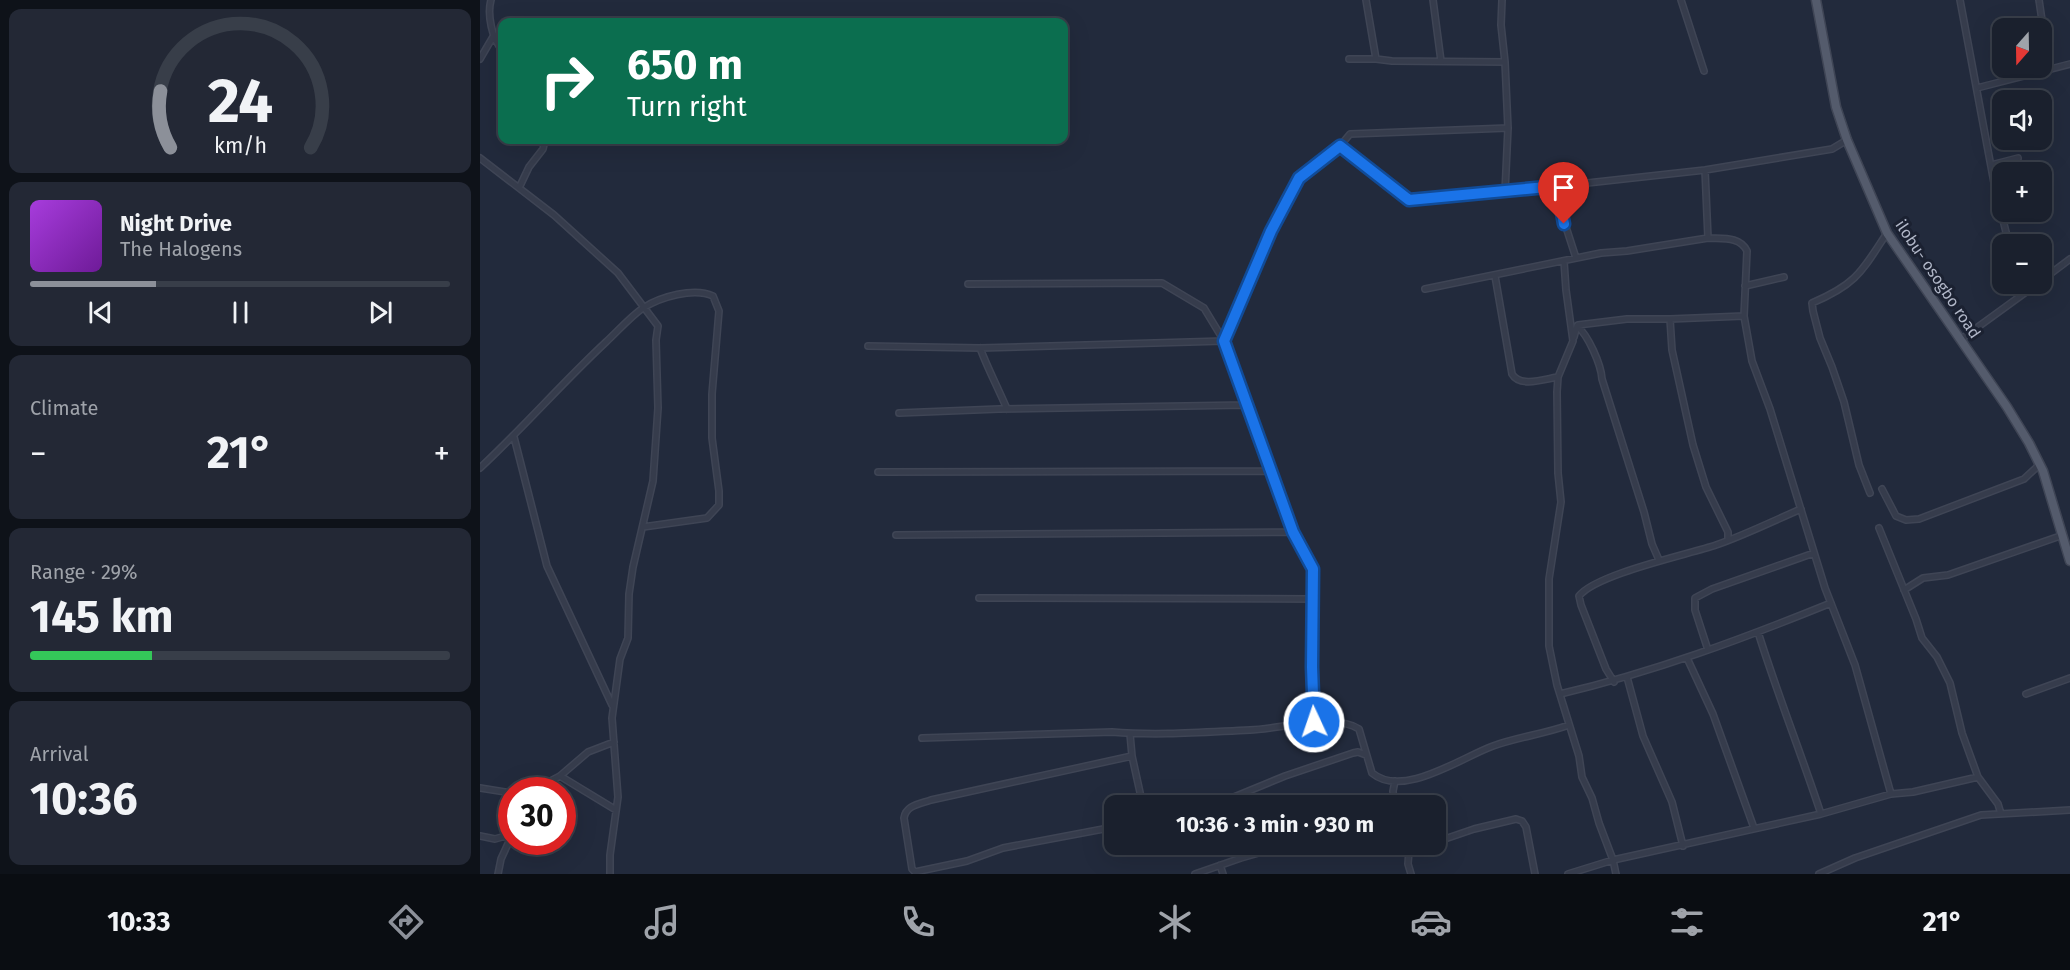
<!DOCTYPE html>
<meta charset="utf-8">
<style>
:root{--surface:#1a202d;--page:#232835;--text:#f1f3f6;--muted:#9fa3aa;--line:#383e49;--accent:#8c9099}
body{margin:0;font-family:"Fira Sans",sans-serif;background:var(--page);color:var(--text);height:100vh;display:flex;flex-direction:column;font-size:22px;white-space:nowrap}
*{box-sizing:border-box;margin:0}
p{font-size:20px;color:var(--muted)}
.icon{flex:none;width:33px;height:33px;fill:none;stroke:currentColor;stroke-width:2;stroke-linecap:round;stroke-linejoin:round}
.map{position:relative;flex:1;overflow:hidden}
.side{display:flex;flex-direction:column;gap:9px;padding:9px;background:#0e1219;width:480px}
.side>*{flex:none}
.hud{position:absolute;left:18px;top:18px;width:570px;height:126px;border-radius:12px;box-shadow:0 6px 24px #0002,0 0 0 2px var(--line);background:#0b6e4f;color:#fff;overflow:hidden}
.needle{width:39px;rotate:200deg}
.controls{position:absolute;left:1512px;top:18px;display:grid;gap:12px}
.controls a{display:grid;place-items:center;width:60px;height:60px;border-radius:12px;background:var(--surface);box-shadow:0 6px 24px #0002,0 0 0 2px var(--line);font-size:30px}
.speed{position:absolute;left:18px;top:777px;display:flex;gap:12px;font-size:30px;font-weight:700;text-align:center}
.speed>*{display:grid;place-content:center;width:78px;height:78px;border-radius:50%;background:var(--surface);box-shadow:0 6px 24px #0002,0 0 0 2px var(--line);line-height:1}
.speed .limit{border:9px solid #d22;background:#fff;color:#111}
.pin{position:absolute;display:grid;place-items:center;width:51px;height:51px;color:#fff;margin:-62px -26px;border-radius:50% 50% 50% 0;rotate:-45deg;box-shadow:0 0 6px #0007}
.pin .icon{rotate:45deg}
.me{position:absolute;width:66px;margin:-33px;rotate:357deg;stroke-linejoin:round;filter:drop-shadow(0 0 4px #0008)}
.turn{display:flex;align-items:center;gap:21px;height:126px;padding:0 30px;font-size:27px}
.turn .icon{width:78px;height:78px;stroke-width:2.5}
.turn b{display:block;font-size:42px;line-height:51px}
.big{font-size:45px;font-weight:700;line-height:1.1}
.side .card{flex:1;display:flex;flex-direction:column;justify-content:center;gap:9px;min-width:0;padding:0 21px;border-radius:12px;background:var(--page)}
.side .dial{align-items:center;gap:0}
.dial svg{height:156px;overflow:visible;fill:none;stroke:var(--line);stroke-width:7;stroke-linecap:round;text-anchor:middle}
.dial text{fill:var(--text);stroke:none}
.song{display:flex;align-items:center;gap:18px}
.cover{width:72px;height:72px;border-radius:9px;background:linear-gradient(135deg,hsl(280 70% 55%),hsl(280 70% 35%))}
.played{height:6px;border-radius:3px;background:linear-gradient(90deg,var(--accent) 30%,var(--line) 30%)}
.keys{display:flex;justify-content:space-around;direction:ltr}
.heat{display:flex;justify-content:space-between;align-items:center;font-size:33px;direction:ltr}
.charge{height:9px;border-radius:4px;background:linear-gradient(90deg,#34c759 29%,var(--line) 0)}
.trip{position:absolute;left:624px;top:795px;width:342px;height:60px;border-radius:12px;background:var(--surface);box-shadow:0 6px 24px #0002,0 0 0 2px var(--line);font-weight:700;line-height:60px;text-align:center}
.dock{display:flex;height:96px;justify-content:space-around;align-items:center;background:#0a0d12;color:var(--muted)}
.dock .icon{width:42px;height:42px}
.dock .selected{color:var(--accent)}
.dock b{font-size:27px;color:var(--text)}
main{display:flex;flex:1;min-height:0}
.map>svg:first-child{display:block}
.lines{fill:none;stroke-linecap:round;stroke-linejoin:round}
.street-casing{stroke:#3f4555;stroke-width:8}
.primary-casing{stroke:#3f4555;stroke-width:11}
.street{stroke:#363c4c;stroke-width:5}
.primary{stroke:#545b6c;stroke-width:8}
.route-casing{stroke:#114b97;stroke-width:15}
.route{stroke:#1a73e8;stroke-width:10}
.labels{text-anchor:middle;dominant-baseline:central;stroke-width:6;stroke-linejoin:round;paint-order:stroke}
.street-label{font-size:16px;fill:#b1b7c8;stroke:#1b2131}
</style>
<main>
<section class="side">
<div class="card dial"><svg viewBox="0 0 100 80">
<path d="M14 69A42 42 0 1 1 86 69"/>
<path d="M14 69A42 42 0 0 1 9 40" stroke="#8c9099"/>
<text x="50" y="56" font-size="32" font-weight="700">24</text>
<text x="50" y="72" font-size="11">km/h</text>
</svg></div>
<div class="card">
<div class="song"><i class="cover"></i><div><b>Night Drive</b><p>The Halogens</p></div></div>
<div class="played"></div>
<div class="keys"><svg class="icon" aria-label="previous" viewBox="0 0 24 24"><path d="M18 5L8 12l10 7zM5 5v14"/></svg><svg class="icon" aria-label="pause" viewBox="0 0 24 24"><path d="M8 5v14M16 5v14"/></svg><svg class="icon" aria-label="next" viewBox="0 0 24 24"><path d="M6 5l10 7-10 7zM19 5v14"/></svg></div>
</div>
<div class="card"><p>Climate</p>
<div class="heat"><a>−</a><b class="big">21°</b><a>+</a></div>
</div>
<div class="card"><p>Range · 29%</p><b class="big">145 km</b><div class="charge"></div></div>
<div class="card"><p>Arrival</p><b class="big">10:36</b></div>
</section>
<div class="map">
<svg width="1590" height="874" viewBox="0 0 1590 874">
<rect width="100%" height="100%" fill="#222a3c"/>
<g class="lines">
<defs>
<path id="street" d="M 11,0 C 7,14 12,40 22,49
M 886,0 L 896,59 L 912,61 L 1025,62
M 953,0 L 961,61
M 1022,0 L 1021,25 L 1025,62 L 1028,128 L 1025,192 L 1225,170 L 1352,149 L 1367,140
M 1201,0 L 1224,71
M 1480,0 L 1515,188 L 1529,244
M 1559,0 L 1569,68
M 0,59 L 14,35
M 869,59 L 896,59
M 1497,88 L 1590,64
M 860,146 L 929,200 L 1025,192
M 0,158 L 74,215 L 138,273 L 178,326 L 176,340 L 178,408 L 173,481 L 153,567 L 149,594 L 148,638 L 140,659 L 132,718 L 138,797 L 130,855 L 130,874
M 1511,165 L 1538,158
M 1077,186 L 1085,224 L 1096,258
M 39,188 L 49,167 L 63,149 L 65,140
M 1084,261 L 1086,290 L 1093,341 L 1078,377 L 1077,392 L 1078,473 L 1081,502 L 1069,579 L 1069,646 L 1077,685 L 1099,756 L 1102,777 L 1112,798 L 1119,823 L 1133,860 L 1136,874
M 1015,276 L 1032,374 C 1040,388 1065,379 1078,377
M 1562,280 L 1590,259
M 488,284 L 682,283 L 724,308 L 744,341 L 813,532 L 833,569 L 832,667 L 834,722
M 1540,284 L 1543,293
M 1265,286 L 1304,277
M 945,289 L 1121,253 L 1147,251 L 1228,238
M 1190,319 L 1192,350 L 1213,445 L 1226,487 L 1248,532 L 1248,540
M 1098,325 L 1147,319 L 1190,319 L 1264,316
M 1094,337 L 1097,326 C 1108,335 1121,364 1122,379 L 1164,512 L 1172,544 L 1179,560
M 1480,340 L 1557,284
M 744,341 L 791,231 L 819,178 L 860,146 L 870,134 L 1028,128
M 388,346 L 500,348 L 744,341
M 500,348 C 508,369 518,388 527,409
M 419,413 L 519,409 L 766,405
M 34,437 L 67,566 L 132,705
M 0,468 C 44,427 82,383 126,342 C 138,331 150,317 163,308 C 180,297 214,287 233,296 L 239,311 L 232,394 L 232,438 L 239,491 L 239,505 L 227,518 L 163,527
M 398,472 L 791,471
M 1402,489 L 1416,516 L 1426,520 L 1439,519 L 1544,479 L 1560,464
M 1390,493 L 1379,465 L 1364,402 L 1352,367 L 1340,338 L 1333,311 L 1332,303 C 1377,284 1382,271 1407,233
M 1399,528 L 1436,619 L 1442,638 L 1457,657 L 1470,683 L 1482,733 L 1498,777
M 416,535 L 813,532
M 1424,590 L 1443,578 L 1468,575 L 1583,535
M 499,598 L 834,599
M 1278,632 C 1297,693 1321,753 1341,814
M 1228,650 L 1215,610 L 1215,598 L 1232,589 L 1334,553
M 1207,658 L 1233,714 L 1274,828
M 1147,677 L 1163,736 L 1192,802 L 1203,846
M 1134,682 L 1126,669 L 1101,605 L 1099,596 C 1116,574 1206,555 1236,545 C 1265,535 1293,521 1321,509
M 1080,694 C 1174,672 1262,639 1351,603
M 1546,694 L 1590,678
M 650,734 L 652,756 L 663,806
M 442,738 L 632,732 C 678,736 725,732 770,730 C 799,729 856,713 879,729 L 892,773 C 923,799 982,757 1013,746 C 1038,737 1064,734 1089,725
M 80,776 L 136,810
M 0,788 L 32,793
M 53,790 L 80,776 L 108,752 L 134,742
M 1411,794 L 1433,792 L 1498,777 L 1518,804 L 1521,814
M 732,806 L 805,776 L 873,753 L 878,752 L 886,755
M 914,806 L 913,791 L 915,781
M 634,827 L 523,848 L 487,861 L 435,872 L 432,869 L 424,818 C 426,805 440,804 451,800 L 652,756
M 0,836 L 15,839 L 32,834
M 956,842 L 994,829 L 1036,819 L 1042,821 L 1046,827 L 1055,874
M 927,844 L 929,850 L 947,844
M 929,850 L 928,864 L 931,874
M 740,865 L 743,874
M 18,874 L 21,859 L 32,835
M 715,874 L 761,858 L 809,844
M 1088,874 L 1133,860 L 1341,814 L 1411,794 L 1375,665 L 1345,588 L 1290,409 L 1272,361 L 1264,316 L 1267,251 C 1260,236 1242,239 1228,238 L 1225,170
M 1339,874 L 1375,858 L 1501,815 L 1590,810"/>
<path id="primary" d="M 1336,0 L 1356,107 L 1367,140 L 1407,233 L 1527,407 L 1549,443 L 1563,471 L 1590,561"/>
</defs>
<!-- street casing -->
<use href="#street" class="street-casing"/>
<!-- primary casing -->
<use href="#primary" class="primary-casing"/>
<!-- street -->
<use href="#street" class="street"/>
<!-- primary -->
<use href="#primary" class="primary"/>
</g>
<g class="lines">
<defs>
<path id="route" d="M 834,722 L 832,667 L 833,569 L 813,532 L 744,341 L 791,231 L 819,178 L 860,146 L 929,200 L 1077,186 L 1084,224"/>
</defs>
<!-- route casing -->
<use href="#route" class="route-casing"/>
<!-- route -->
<use href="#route" class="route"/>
</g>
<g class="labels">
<!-- street labels -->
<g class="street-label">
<text transform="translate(1458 279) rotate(56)">ilobu- osogbo road</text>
</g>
</g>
</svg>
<div class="controls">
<a><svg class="needle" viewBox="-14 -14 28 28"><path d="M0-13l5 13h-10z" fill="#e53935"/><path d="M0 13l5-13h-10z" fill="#9fa3aa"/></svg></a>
<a><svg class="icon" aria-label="sound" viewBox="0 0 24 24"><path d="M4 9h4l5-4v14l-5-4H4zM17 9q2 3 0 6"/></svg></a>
<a>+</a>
<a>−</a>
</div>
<div class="speed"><div class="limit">30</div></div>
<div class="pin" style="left:1084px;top:224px;background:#d93025"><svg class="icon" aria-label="arrive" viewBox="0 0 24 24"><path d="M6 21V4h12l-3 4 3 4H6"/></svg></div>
<svg class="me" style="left:834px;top:722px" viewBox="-20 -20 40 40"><circle r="17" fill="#1a73e8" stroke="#fff" stroke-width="3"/><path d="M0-11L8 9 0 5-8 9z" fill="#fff"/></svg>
<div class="trip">10:36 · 3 min · 930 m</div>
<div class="hud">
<div class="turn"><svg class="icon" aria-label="right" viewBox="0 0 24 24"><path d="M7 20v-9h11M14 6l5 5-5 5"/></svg><div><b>650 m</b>Turn right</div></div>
</div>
</div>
</main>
<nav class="dock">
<b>10:33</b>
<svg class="icon selected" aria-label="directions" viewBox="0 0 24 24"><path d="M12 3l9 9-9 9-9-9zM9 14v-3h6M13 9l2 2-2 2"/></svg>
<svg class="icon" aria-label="music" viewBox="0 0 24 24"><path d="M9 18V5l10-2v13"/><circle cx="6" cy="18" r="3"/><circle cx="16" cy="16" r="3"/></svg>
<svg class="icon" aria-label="phone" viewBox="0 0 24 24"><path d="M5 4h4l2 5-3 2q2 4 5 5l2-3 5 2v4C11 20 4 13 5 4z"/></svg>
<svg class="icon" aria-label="climate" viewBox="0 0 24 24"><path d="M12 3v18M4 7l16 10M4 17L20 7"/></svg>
<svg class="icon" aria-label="car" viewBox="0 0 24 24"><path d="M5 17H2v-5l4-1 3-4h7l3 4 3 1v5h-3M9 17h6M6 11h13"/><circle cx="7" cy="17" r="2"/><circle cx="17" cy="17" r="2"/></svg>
<svg class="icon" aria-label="filters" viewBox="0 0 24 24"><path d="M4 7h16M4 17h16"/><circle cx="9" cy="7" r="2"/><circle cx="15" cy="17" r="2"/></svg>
<b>21°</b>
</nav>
